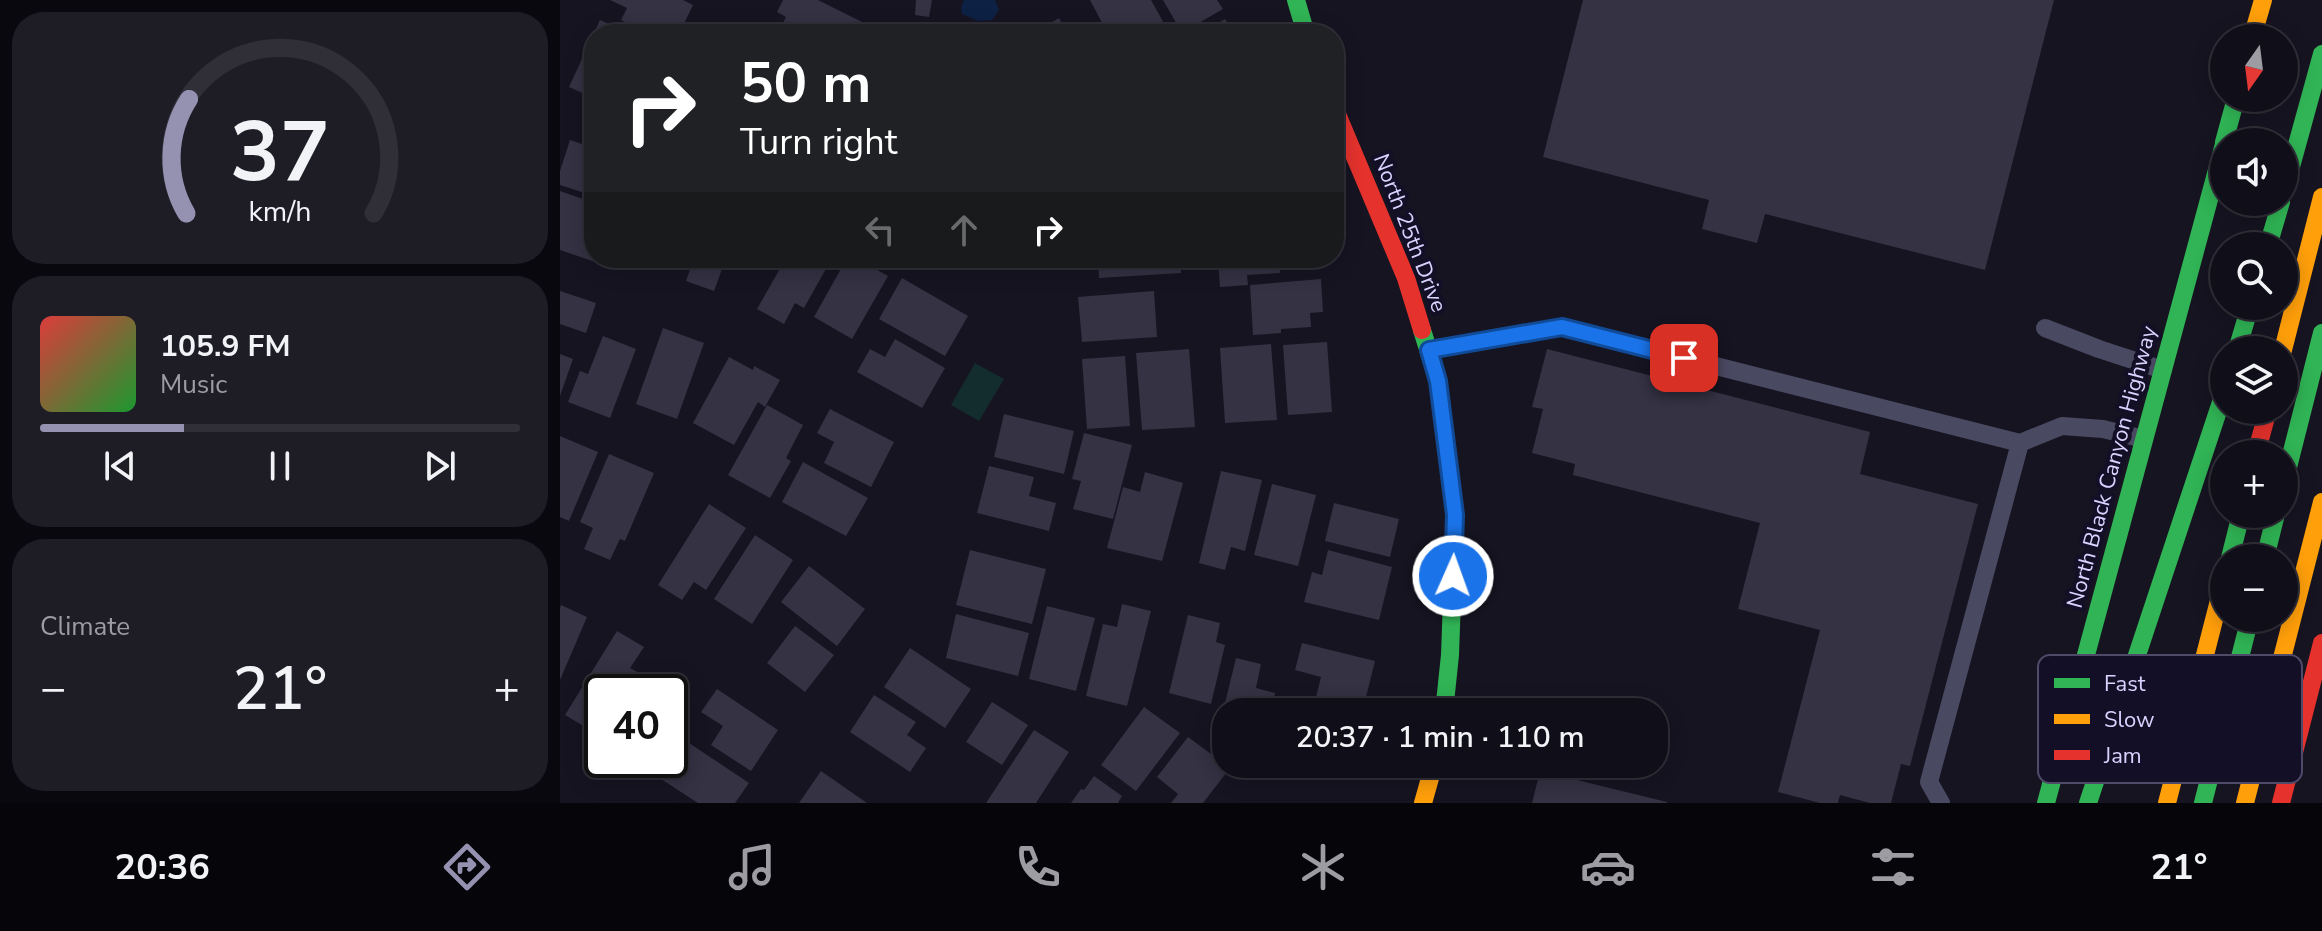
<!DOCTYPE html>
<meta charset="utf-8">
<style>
:root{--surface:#100f19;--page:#1e1d26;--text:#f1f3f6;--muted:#9c9ca2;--line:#302f38;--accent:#9591b1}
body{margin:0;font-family:"Nunito Sans",sans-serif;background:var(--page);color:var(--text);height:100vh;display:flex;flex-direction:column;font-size:30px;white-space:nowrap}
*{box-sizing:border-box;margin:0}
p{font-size:26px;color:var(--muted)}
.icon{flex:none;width:44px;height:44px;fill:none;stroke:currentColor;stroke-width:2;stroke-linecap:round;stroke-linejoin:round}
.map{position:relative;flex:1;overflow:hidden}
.panel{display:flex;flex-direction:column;gap:12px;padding:12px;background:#09080e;width:560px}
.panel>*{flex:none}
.top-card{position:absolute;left:24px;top:24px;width:760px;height:244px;border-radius:32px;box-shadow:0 4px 20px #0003,0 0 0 2px var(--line);background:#202124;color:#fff;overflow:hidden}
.needle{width:52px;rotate:194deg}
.buttons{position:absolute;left:1650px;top:24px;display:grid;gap:16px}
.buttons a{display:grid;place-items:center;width:88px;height:88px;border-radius:50%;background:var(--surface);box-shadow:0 4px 20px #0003,0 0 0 2px var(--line);font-size:40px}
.speed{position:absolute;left:24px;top:674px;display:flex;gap:16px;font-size:40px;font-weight:700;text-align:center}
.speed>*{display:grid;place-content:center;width:104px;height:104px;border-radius:50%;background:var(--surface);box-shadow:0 4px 20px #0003,0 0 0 2px var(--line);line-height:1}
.speed .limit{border:4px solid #111;border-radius:12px;background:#fff;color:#111}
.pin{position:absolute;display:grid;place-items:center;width:68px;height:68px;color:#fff;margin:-34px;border-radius:16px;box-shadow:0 4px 12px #0006}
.me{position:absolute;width:88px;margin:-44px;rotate:2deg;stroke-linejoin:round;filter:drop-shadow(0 0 6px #0008)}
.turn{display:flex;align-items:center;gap:28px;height:168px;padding:0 24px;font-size:36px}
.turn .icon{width:104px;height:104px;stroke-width:2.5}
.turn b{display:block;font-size:56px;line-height:68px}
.lanes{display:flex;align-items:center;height:76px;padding:0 24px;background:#0003;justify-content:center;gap:40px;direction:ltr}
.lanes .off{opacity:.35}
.big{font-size:60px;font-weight:600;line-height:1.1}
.panel .tile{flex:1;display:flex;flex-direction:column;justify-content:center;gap:12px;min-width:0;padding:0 28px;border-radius:32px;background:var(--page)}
.panel .dial{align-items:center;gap:0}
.dial svg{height:208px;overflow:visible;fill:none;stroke:var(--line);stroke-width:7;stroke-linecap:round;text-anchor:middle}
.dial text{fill:var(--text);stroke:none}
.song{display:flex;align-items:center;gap:24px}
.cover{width:96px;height:96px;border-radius:12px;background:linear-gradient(135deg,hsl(0 70% 55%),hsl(130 70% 35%))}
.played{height:8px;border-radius:4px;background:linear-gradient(90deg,var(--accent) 30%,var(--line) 30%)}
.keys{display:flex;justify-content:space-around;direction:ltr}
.heat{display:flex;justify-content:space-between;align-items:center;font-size:44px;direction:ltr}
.trip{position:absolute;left:652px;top:698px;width:456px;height:80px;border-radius:32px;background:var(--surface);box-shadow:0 4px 20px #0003,0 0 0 2px var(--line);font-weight:600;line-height:80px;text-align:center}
.dock{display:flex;height:128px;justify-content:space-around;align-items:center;background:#06060a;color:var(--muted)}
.dock .icon{width:56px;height:56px}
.dock .on{color:var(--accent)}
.dock b{font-size:36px;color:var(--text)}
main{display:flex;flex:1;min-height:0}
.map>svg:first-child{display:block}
.green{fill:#132c2d}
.water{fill:#0d2144}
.building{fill:#343243}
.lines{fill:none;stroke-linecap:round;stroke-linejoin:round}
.lane{stroke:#4a4962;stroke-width:18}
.fast{stroke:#30b455;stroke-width:18}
.slow{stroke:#ff9f0a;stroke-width:18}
.jam{stroke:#e5322d;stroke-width:18}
.route-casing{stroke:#114b97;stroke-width:20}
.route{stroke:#1a73e8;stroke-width:14}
.labels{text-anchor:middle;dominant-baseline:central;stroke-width:8;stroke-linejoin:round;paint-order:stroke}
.street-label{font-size:22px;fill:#d9d4ff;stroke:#130f26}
.key{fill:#130f26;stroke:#4e4a67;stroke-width:2}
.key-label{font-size:22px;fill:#d9d4ff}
</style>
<main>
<section class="panel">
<div class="tile dial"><svg viewBox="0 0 100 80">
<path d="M14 69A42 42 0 1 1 86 69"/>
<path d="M14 69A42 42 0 0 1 15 25" stroke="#9591b1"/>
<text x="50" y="56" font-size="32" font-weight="700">37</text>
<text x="50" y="72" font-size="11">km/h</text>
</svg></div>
<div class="tile">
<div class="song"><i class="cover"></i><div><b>105.9 FM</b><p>Music</p></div></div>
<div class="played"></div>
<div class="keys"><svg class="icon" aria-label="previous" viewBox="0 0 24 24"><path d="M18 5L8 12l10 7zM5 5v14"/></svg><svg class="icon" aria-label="pause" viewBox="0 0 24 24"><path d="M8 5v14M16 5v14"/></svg><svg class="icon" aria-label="next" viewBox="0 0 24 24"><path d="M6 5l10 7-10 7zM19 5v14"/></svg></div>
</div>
<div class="tile"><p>Climate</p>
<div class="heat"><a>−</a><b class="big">21°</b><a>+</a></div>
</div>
</section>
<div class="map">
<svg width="1762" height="803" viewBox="0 0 1762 803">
<rect width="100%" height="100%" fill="#161421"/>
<!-- green -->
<path class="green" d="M 415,363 L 444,379 L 419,421 L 391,405 Z"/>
<!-- water -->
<path class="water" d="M 404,0 L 435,0 L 439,10 L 432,20 L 418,21 L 402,14 L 401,8 Z"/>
<!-- building -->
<path class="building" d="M 50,0 L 123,0 L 133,5 L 119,34 L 106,34 L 91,27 L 88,33 L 61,20 L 67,8 Z
M 223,0 L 258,0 L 318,30 L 316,34 L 230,34 L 220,29 L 226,17 L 217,12 Z
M 356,0 L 372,0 L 369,17 L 355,15 Z
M 530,0 L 591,0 L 610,34 L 548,34 Z
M 603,0 L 657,0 L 663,9 L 622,33 Z
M 1023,0 L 1494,0 L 1425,270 L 1205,214 L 1197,243 L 1142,229 L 1149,200 L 983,157 Z
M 499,18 L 508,34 L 472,34 Z
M 665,19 L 674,34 L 640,34 Z
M 40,20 L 71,34 L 34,34 L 34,98 L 9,87 Z
M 10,140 L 34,148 L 34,196 L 0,185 L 0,171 Z
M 0,191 L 34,203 L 34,258 L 53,258 L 50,267 L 0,250 Z
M 134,258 L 166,258 L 154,291 L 126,281 Z
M 226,258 L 272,258 L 244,308 L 235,303 L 224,324 L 197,309 Z
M 287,258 L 296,258 L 328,276 L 292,339 L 254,317 Z
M 538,258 L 620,258 L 621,273 L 539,278 Z
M 658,258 L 739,258 L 739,260 L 719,262 L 720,273 L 687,275 L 688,285 L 660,287 Z
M 342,278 L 408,316 L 385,356 L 319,319 Z
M 761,279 L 763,312 L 750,313 L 751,327 L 721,329 L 721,333 L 693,335 L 690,285 Z
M 0,291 L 36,303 L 26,333 L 0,324 Z
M 594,291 L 597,337 L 522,342 L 518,297 Z
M 103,328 L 144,343 L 117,419 L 76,404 Z
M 43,336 L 76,349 L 50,418 L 8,402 L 20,371 L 28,374 Z
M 335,339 L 385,368 L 362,408 L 297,372 L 310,349 L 325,357 Z
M 767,342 L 772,412 L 728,415 L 723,345 Z
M 711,344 L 717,420 L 665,423 L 660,348 Z
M 629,349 L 635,427 L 582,430 L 576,353 Z
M 987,349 L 1310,432 L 1300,474 L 1418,504 L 1350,766 L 1341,764 L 1331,803 L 1310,803 L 1280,795 L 1278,803 L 1260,803 L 1218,792 L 1260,630 L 1178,609 L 1200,523 L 1013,475 L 1015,464 L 972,453 L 983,409 L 972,407 Z
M 0,354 L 13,359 L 0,396 Z
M 565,356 L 570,426 L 527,429 L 522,359 Z
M 169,357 L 193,370 L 194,366 L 220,380 L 205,407 L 198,402 L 174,445 L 133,423 Z
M 207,405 L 243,425 L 226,458 L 231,461 L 210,498 L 168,475 Z
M 270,409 L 334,442 L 311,487 L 264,463 L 274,442 L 257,433 Z
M 444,414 L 514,431 L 504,474 L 434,457 Z
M 524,433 L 572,445 L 553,519 L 513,509 L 521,481 L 512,479 Z
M 0,436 L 38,452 L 9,521 L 0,517 Z
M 49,454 L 94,473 L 65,541 L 60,539 L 50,560 L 24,549 L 33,528 L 20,522 Z
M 243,462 L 308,498 L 286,536 L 222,502 Z
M 429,466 L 474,477 L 469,496 L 496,503 L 489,531 L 417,513 Z
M 661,471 L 702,480 L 685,551 L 671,547 L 665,570 L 639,563 Z
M 585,472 L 623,483 L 602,561 L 547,548 L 563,487 L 580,492 Z
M 712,484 L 756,495 L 738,566 L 694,555 Z
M 774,503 L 839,519 L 830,557 L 765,541 Z
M 149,504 L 186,528 L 146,590 L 134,582 L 122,600 L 98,585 Z
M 195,535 L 233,560 L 192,624 L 154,599 Z
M 410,550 L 486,569 L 472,624 L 396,605 Z
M 768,550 L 832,567 L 819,620 L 744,602 L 752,572 L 762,575 Z
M 249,566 L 305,609 L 277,646 L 221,602 Z
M 562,604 L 591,611 L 567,706 L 526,696 L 543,624 L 557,627 Z
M 1,605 L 27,617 L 0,680 L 0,608 Z
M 487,606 L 535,618 L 516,691 L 469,679 Z
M 396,614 L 469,633 L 458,676 L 386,658 Z
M 628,615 L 660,623 L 656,642 L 665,645 L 651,704 L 609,693 Z
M 235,626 L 274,655 L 245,692 L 207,663 Z
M 57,631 L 84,647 L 70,668 L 81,674 L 70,692 L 42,692 L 42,737 L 5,715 Z
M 742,643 L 815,661 L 803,709 L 756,697 L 761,677 L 735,670 Z
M 350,648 L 411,689 L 385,728 L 324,687 Z
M 676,658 L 701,664 L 696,688 L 715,693 L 710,712 L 666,712 L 666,730 L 659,728 Z
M 157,689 L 218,730 L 191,771 L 151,745 L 163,726 L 141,712 Z
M 110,693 L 127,704 L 110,731 Z
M 314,695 L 356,722 L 347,735 L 366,748 L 350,772 L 290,732 Z
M 726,700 L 769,711 L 768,712 L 723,712 Z
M 432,702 L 468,725 L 442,765 L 406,742 Z
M 584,707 L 620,733 L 576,791 L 541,765 Z
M 474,730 L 509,752 L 476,803 L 426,803 Z
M 628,737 L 670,768 L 643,803 L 611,803 L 618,794 L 597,777 Z
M 126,741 L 189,783 L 175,803 L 138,803 L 101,779 Z
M 261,771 L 307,803 L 239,803 Z
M 980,771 L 1107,802 L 1107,803 L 972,803 Z
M 534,776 L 562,796 L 558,803 L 511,803 L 521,789 L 524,790 Z"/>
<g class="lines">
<!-- lane -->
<path class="lane" d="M 1485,328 L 1539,349 L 1603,370
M 869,350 L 1002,327 L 1460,443 L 1502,426 L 1543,429 L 1584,439
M 1381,803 L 1369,782 L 1460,443"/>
<!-- fast -->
<path class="fast" d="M 736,0 L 746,34
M 1664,142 L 1676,98
M 1724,192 L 1762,54
M 1708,246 L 1721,202
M 862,330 L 878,381 L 895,515 L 890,655 L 884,712
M 1677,350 L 1690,306
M 1724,483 L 1762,333
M 1670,558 L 1681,514
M 1705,558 L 1716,514
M 1486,803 L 1664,144
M 1528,803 L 1664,393
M 1643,803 L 1690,618"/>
<!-- slow -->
<path class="slow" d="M 1692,38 L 1703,0
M 1723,350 L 1762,197
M 863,803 L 874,764
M 1607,803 L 1664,581
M 1685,803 L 1762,502"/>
<!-- jam -->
<path class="jam" d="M 774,107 L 846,278 L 862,330
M 1696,454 L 1708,410
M 1721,803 L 1762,643"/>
</g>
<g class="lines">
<defs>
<path id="route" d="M 893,576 L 895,515 L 878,381 L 869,350 L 1002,327 L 1124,358"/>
</defs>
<!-- route casing -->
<use href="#route" class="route-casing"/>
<!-- route -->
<use href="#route" class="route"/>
</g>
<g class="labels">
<!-- street labels -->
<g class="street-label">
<text transform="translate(850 233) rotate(69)">North 25th Drive</text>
<text transform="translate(1552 467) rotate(-75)">North Black Canyon Highway</text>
</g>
</g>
<!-- legend -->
<rect x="1478" y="655" width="264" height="128" rx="12" class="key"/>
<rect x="1494" y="678" width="36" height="10" fill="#30b455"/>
<rect x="1494" y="714" width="36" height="10" fill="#ff9f0a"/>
<rect x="1494" y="750" width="36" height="10" fill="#e5322d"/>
<g class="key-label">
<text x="1544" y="691">Fast</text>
<text x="1544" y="727">Slow</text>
<text x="1544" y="763">Jam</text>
</g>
</svg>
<div class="buttons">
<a><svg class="needle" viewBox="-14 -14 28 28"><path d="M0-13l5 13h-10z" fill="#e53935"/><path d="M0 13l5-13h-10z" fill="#9c9ca2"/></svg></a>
<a><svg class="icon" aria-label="sound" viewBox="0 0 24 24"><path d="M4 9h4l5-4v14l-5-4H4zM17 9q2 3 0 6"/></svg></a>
<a><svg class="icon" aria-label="search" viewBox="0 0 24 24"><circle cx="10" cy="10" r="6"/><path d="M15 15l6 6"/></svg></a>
<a><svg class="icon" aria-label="layers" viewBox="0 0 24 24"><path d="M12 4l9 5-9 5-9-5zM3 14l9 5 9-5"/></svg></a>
<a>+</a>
<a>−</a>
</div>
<div class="speed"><div class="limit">40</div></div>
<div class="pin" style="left:1124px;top:358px;background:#d93025"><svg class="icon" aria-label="arrive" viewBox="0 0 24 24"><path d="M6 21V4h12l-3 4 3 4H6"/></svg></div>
<svg class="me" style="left:893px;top:576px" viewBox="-20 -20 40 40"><circle r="17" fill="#1a73e8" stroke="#fff" stroke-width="3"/><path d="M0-11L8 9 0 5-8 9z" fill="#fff"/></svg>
<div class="trip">20:37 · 1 min · 110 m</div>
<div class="top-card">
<div class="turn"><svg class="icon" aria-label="right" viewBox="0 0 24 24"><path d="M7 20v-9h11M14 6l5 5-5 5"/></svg><div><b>50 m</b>Turn right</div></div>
<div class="lanes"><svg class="icon off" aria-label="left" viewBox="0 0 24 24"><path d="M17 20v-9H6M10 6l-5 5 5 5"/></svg><svg class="icon off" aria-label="ahead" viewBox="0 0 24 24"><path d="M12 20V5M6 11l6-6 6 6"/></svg><svg class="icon" aria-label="right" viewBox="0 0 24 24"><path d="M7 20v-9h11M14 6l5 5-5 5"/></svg></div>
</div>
</div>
</main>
<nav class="dock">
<b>20:36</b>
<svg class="icon on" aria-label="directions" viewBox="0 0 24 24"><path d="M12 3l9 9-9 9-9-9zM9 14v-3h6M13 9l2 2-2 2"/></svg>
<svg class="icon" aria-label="music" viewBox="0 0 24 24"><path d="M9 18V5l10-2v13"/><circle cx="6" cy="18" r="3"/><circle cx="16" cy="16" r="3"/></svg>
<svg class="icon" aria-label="phone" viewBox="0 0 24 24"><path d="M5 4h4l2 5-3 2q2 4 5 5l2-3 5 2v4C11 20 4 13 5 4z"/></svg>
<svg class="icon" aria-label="climate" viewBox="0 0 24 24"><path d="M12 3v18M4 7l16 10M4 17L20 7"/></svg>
<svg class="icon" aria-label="car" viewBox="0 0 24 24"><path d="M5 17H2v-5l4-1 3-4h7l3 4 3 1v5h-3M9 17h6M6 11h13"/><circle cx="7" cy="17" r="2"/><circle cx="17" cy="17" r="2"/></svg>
<svg class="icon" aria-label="filters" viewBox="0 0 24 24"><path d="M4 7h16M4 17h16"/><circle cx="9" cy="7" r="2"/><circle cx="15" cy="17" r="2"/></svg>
<b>21°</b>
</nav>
